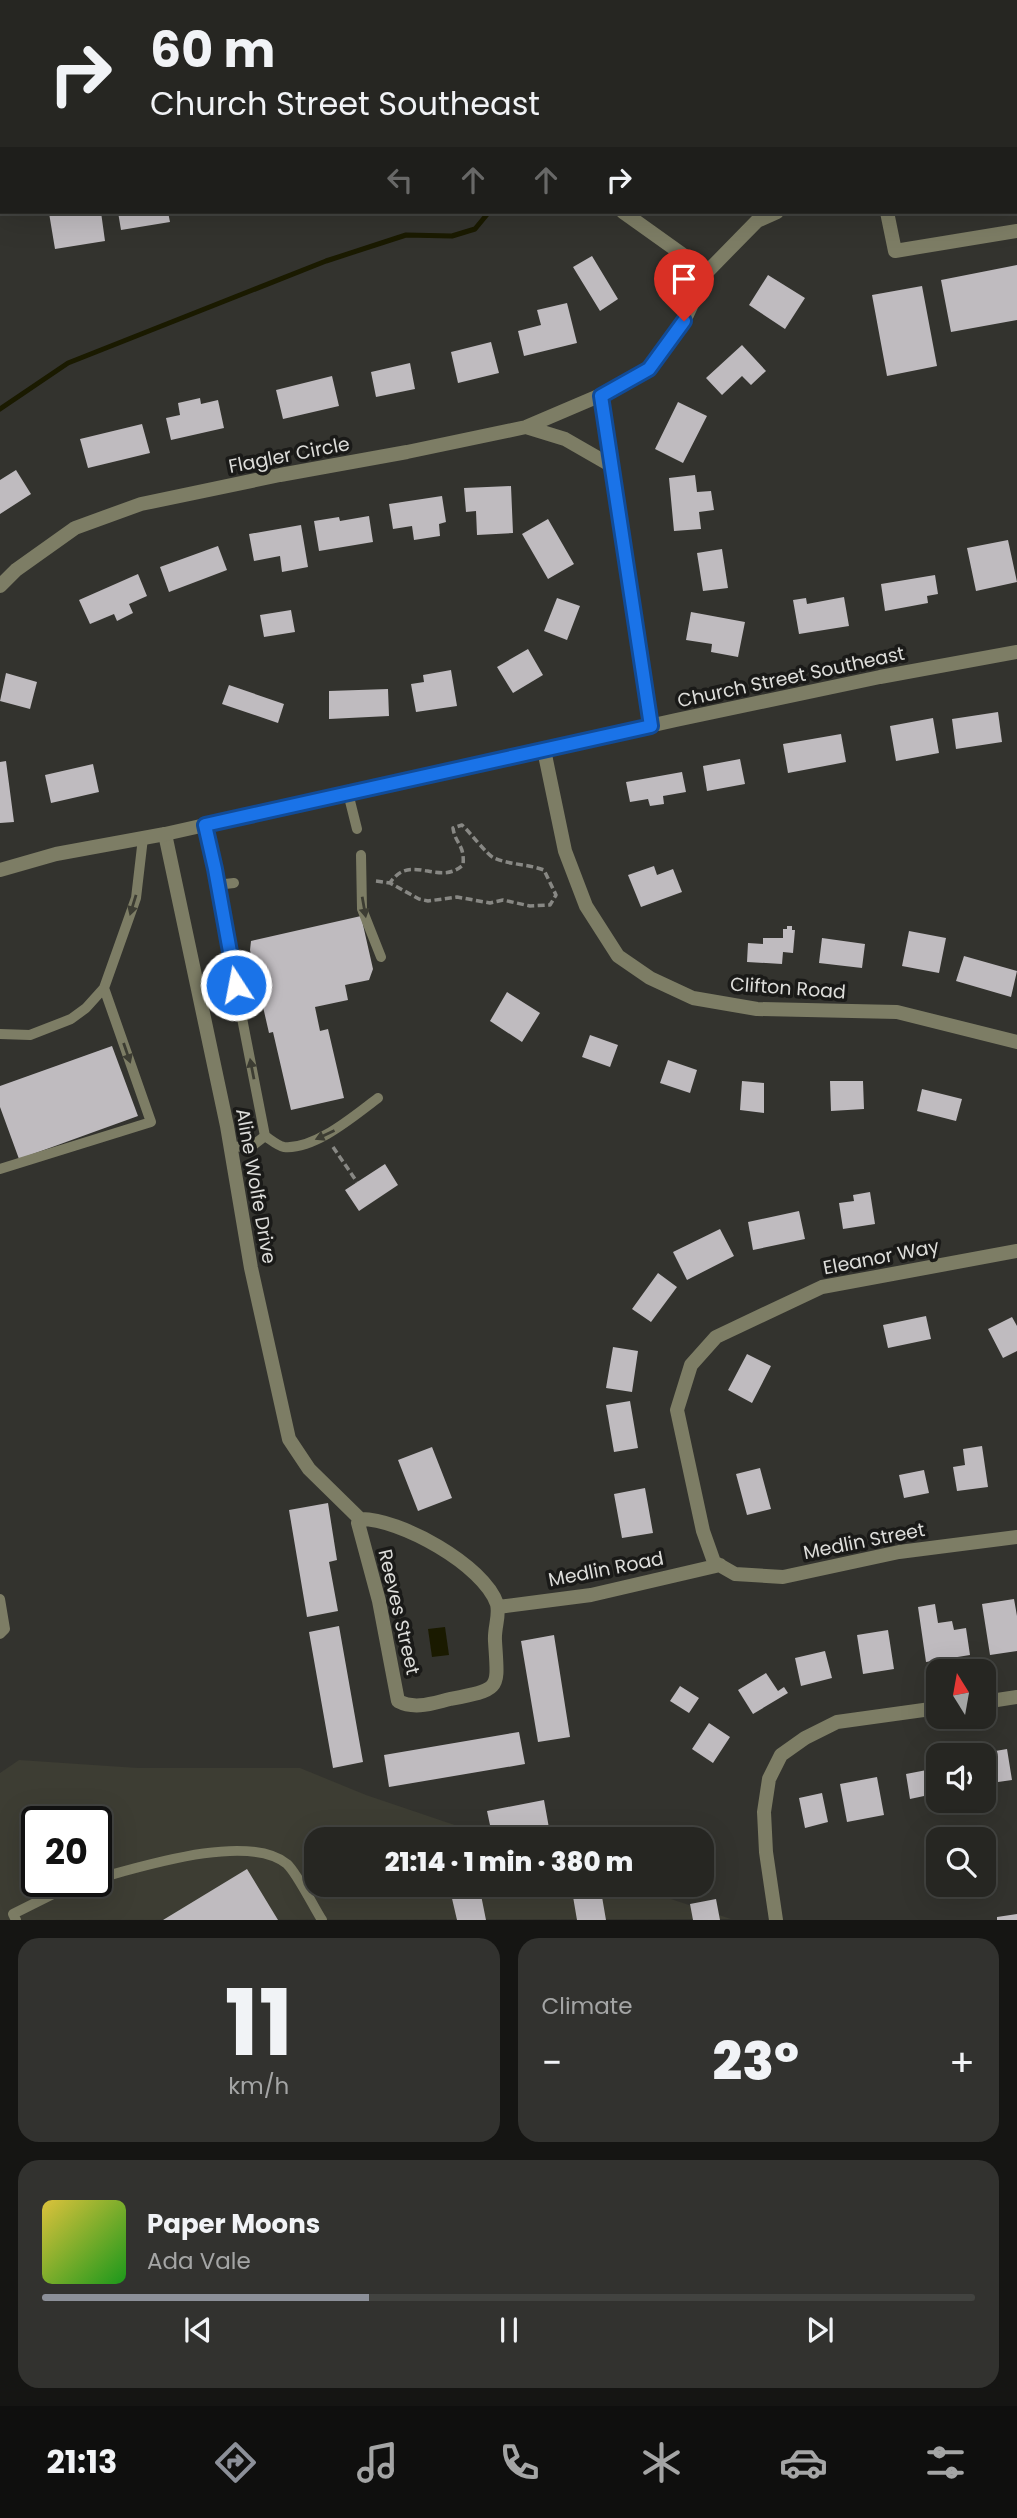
<!DOCTYPE html>
<meta charset="utf-8">
<style>
:root{--surface:#262622;--page:#32322f;--text:#f1f3f6;--muted:#a4a5a5;--line:#424340;--accent:#8c9099}
body{margin:0;font-family:Poppins,sans-serif;background:var(--page);color:var(--text);height:100vh;display:flex;flex-direction:column;font-size:26px;white-space:nowrap}
*{box-sizing:border-box;margin:0}
p{font-size:23px;color:var(--muted)}
.icon{flex:none;width:38px;height:38px;fill:none;stroke:currentColor;stroke-width:2;stroke-linecap:round;stroke-linejoin:round}
.map{position:relative;height:1920px;overflow:hidden}
.side{display:flex;flex-direction:column;gap:18px;padding:18px;background:#151513;flex:1}
.side>*{flex:none}
.hud{position:absolute;left:0px;top:0px;width:1018px;height:214px;box-shadow:0 7px 28px #0002,0 0 0 2px var(--line);background:#262622;color:var(--text);overflow:hidden}
.needle{width:46px;rotate:349deg}
.fabs{position:absolute;left:926px;top:1659px;display:grid;gap:14px}
.fabs a{display:grid;place-items:center;width:70px;height:70px;border-radius:14px;background:var(--surface);box-shadow:0 7px 28px #0002,0 0 0 2px var(--line);font-size:35px}
.speed{position:absolute;left:21px;top:1806px;display:flex;gap:14px;font-size:35px;font-weight:700;text-align:center}
.speed>*{display:grid;place-content:center;width:91px;height:91px;border-radius:50%;background:var(--surface);box-shadow:0 7px 28px #0002,0 0 0 2px var(--line);line-height:1}
.speed .limit{border:4px solid #111;border-radius:10px;background:#fff;color:#111}
.pin{position:absolute;display:grid;place-items:center;width:60px;height:60px;color:#fff;margin:-72px -30px;border-radius:50% 50% 50% 0;rotate:-45deg;box-shadow:0 0 7px #0007}
.pin .icon{rotate:45deg}
.me{position:absolute;width:77px;margin:-38px;rotate:349deg;stroke-linejoin:round;filter:drop-shadow(0 0 5px #0008)}
.turn{display:flex;align-items:center;gap:24px;height:147px;padding:0 35px;font-size:32px}
.turn .icon{width:91px;height:91px;stroke-width:2.5}
.turn b{display:block;font-size:49px;line-height:60px}
.lanes{display:flex;align-items:center;height:66px;padding:0 35px;background:#0003;justify-content:center;gap:35px;direction:ltr}
.lanes .off{opacity:.35}
.big{font-size:52px;font-weight:800;line-height:1.1}
.side .widget{flex:1;display:flex;flex-direction:column;justify-content:center;gap:10px;min-width:0;padding:0 24px;border-radius:21px;background:var(--page)}
.side .dial{align-items:center;gap:0}
.dial b{font-size:91px;line-height:1}
.song{display:flex;align-items:center;gap:21px}
.cover{width:84px;height:84px;border-radius:10px;background:linear-gradient(135deg,hsl(50 70% 55%),hsl(120 70% 35%))}
.played{height:7px;border-radius:4px;background:linear-gradient(90deg,var(--accent) 35%,var(--line) 35%)}
.keys{display:flex;justify-content:space-around;direction:ltr}
.heat{display:flex;justify-content:space-between;align-items:center;font-size:38px;direction:ltr}
.side .tiles{flex:1;display:grid;gap:18px;grid-template-columns:1fr 1fr}
.widget:last-child{grid-column:span 2}
.trip{position:absolute;left:304px;top:1827px;width:410px;height:70px;border-radius:21px;background:var(--surface);box-shadow:0 7px 28px #0002,0 0 0 2px var(--line);font-weight:800;line-height:70px;text-align:center}
.tabs{display:flex;height:112px;justify-content:space-around;align-items:center;background:#0f0f0e;color:var(--muted)}
.tabs .icon{width:49px;height:49px}
.tabs .current{color:var(--accent)}
.tabs b{font-size:32px;color:var(--text)}
.map>svg:first-child{display:block}
.built{fill:#3d3d33;fill-rule:evenodd}
.water{fill:#1a1a00}
.lines{fill:none;stroke-linecap:round;stroke-linejoin:round}
.stream{stroke:#1a1a00;stroke-width:5}
.building{fill:#bfbbbf}
.path{stroke:#888884;stroke-width:3.5;stroke-dasharray:7 3.5;stroke-linecap:butt}
.service{stroke:#7d7d65;stroke-width:10}
.minor{stroke:#7d7d65;stroke-width:14}
.tertiary{stroke:#7d7d65;stroke-width:14}
.oneway{fill:#3d3d33}
.route-casing{stroke:#114b97;stroke-width:18}
.route{stroke:#1a73e8;stroke-width:12}
.labels{text-anchor:middle;dominant-baseline:central;stroke-width:7;stroke-linejoin:round;paint-order:stroke}
.street-label{font-size:19px;fill:#ddddda;stroke:#1a1a18}
</style>
<div class="map">
<svg width="1017" height="1920" viewBox="0 0 1017 1920">
<rect width="100%" height="100%" fill="#33332e"/>
<!-- built -->
<path class="built" d="M 19,1760 L 138,1768 L 300,1768 L 366,1795 L 496,1839 L 317,1839 L 317,1885 L 629,1885 L 731,1919 L 0,1920 L 0,1773 ZM 37,1822 L 96,1822 L 96,1881 L 37,1881 Z"/>
<!-- water -->
<path class="water" d="M 445,1627 L 449,1655 L 432,1657 L 428,1629 Z"/>
<g class="lines">
<!-- stream -->
<path class="stream" d="M 802,2 L 803,0
M 0,409 L 68,363 L 326,261 L 406,235 L 452,236 L 475,229 L 489,212"/>
</g>
<!-- building -->
<path class="building" d="M 57,212 L 101,212 L 105,241 L 55,249 L 49,213 Z
M 118,212 L 168,212 L 170,222 L 121,230 Z
M 592,256 L 618,299 L 600,311 L 573,267 Z
M 1017,265 L 1017,320 L 951,332 L 941,280 Z
M 768,275 L 805,298 L 785,329 L 749,305 Z
M 922,286 L 937,366 L 887,376 L 872,295 Z
M 567,303 L 577,343 L 524,356 L 518,331 L 541,325 L 537,310 Z
M 491,342 L 499,373 L 458,383 L 451,352 Z
M 742,345 L 766,371 L 751,385 L 742,376 L 722,395 L 706,378 Z
M 410,363 L 415,389 L 376,397 L 371,372 Z
M 332,376 L 339,406 L 283,419 L 276,390 Z
M 200,398 L 201,404 L 218,400 L 224,428 L 171,440 L 166,418 L 180,415 L 178,403 Z
M 678,402 L 707,416 L 683,463 L 655,449 Z
M 142,424 L 150,453 L 88,468 L 80,439 Z
M 16,470 L 31,494 L 0,514 L 0,480 Z
M 695,475 L 697,492 L 711,491 L 714,510 L 699,512 L 701,529 L 674,531 L 669,478 Z
M 511,486 L 513,533 L 477,535 L 476,511 L 466,512 L 464,488 Z
M 442,496 L 446,522 L 439,524 L 440,536 L 414,540 L 412,526 L 393,529 L 389,504 Z
M 369,516 L 373,542 L 319,551 L 314,521 L 339,517 L 340,521 Z
M 548,519 L 574,564 L 548,579 L 522,534 Z
M 301,525 L 308,567 L 282,572 L 280,556 L 254,561 L 249,534 Z
M 1008,540 L 1017,582 L 976,591 L 967,548 Z
M 218,546 L 227,570 L 169,592 L 160,567 Z
M 722,549 L 728,588 L 703,591 L 697,553 Z
M 138,574 L 147,596 L 129,604 L 133,613 L 117,621 L 114,614 L 90,624 L 79,600 Z
M 935,575 L 938,594 L 927,596 L 928,603 L 885,611 L 881,584 Z
M 844,597 L 849,626 L 799,634 L 793,600 L 806,598 L 807,604 Z
M 557,598 L 580,606 L 567,640 L 544,631 Z
M 291,610 L 295,632 L 264,637 L 260,615 Z
M 691,612 L 745,622 L 738,657 L 711,652 L 712,644 L 686,640 Z
M 528,649 L 543,675 L 513,693 L 497,667 Z
M 451,670 L 457,706 L 416,712 L 411,684 L 424,682 L 423,675 Z
M 6,673 L 37,682 L 30,709 L 0,701 Z
M 229,685 L 284,704 L 278,723 L 222,704 Z
M 388,689 L 389,716 L 329,719 L 329,691 Z
M 998,712 L 1002,742 L 956,749 L 952,719 Z
M 933,718 L 939,753 L 896,761 L 890,726 Z
M 841,734 L 846,762 L 788,773 L 783,744 Z
M 740,759 L 745,784 L 707,791 L 703,766 Z
M 6,761 L 14,822 L 0,823 L 0,762 Z
M 93,764 L 99,792 L 51,803 L 45,775 Z
M 682,772 L 686,792 L 663,796 L 664,804 L 650,806 L 648,799 L 630,802 L 626,782 Z
M 654,866 L 657,875 L 673,869 L 682,892 L 641,907 L 628,875 Z
M 361,916 L 373,969 L 369,980 L 345,985 L 348,1000 L 315,1007 L 320,1031 L 328,1029 L 344,1098 L 291,1110 L 273,1032 L 269,1033 L 250,950 L 251,941 Z
M 787,926 L 792,926 L 792,930 L 795,930 L 793,953 L 783,952 L 782,964 L 747,962 L 748,943 L 763,944 L 763,938 L 783,938 L 783,929 L 787,929 Z
M 909,931 L 946,938 L 939,973 L 902,966 Z
M 822,938 L 865,944 L 862,968 L 819,963 Z
M 964,956 L 1017,971 L 1011,997 L 956,981 Z
M 507,992 L 540,1013 L 522,1042 L 490,1021 Z
M 590,1035 L 618,1045 L 610,1067 L 582,1057 Z
M 112,1046 L 138,1116 L 19,1159 L 0,1107 L 0,1086 Z
M 668,1060 L 697,1070 L 690,1093 L 660,1083 Z
M 742,1081 L 764,1083 L 764,1113 L 740,1110 Z
M 830,1081 L 863,1081 L 864,1109 L 831,1111 Z
M 922,1089 L 962,1099 L 956,1121 L 917,1111 Z
M 385,1164 L 398,1185 L 359,1211 L 345,1190 Z
M 870,1192 L 875,1224 L 843,1229 L 839,1203 L 854,1201 L 853,1195 Z
M 799,1211 L 805,1239 L 753,1250 L 748,1222 Z
M 720,1229 L 734,1256 L 687,1280 L 673,1252 Z
M 658,1273 L 677,1287 L 651,1322 L 632,1309 Z
M 926,1316 L 931,1339 L 888,1348 L 883,1325 Z
M 1012,1317 L 1017,1326 L 1017,1351 L 1003,1358 L 988,1329 Z
M 613,1347 L 638,1351 L 632,1392 L 606,1388 Z
M 747,1354 L 771,1366 L 752,1403 L 728,1390 Z
M 630,1401 L 638,1448 L 614,1452 L 606,1405 Z
M 982,1446 L 988,1487 L 957,1491 L 953,1467 L 965,1465 L 963,1449 Z
M 432,1447 L 452,1498 L 418,1511 L 398,1460 Z
M 760,1468 L 771,1509 L 747,1515 L 736,1474 Z
M 924,1470 L 929,1493 L 904,1498 L 899,1475 Z
M 645,1488 L 653,1533 L 622,1538 L 614,1494 Z
M 328,1503 L 337,1560 L 329,1562 L 338,1611 L 307,1617 L 289,1510 Z
M 1014,1599 L 1017,1616 L 1017,1651 L 990,1655 L 982,1604 Z
M 935,1604 L 938,1623 L 952,1621 L 954,1630 L 966,1628 L 970,1655 L 926,1662 L 918,1607 Z
M 339,1626 L 363,1762 L 333,1768 L 309,1632 Z
M 888,1630 L 894,1669 L 863,1674 L 857,1635 Z
M 554,1635 L 570,1737 L 538,1742 L 521,1641 Z
M 825,1651 L 832,1678 L 801,1686 L 795,1658 Z
M 766,1673 L 778,1691 L 784,1687 L 788,1693 L 753,1714 L 738,1690 Z
M 680,1686 L 699,1698 L 689,1713 L 670,1701 Z
M 709,1723 L 730,1737 L 713,1763 L 692,1749 Z
M 519,1732 L 525,1764 L 389,1787 L 384,1755 Z
M 1007,1749 L 1012,1780 L 984,1784 L 984,1755 L 978,1754 Z
M 937,1768 L 938,1793 L 910,1799 L 906,1774 Z
M 877,1777 L 884,1815 L 847,1822 L 840,1784 Z
M 822,1793 L 828,1822 L 805,1828 L 799,1798 Z
M 544,1800 L 549,1828 L 493,1839 L 487,1811 Z
M 707,1850 L 712,1872 L 702,1875 L 702,1851 Z
M 247,1869 L 278,1920 L 163,1920 Z
M 479,1885 L 486,1920 L 457,1920 L 450,1890 Z
M 571,1885 L 600,1885 L 606,1920 L 577,1920 Z
M 716,1899 L 720,1920 L 693,1920 L 690,1904 Z
M 1017,1914 L 1017,1920 L 997,1920 L 997,1917 Z"/>
<g class="lines">
<!-- path -->
<path class="path" d="M 376,881 L 390,883 L 419,899 L 428,901 L 457,897 L 490,903 L 503,900 L 530,906 L 550,905 L 556,895 L 544,870 C 528,864 510,865 494,858 C 487,855 470,832 462,825 L 453,828 C 455,844 465,844 463,865 C 439,887 410,852 390,883
M 333,1147 L 357,1182"/>
<!-- service -->
<path class="service" d="M 348,793 L 357,829
M 205,825 L 215,869 L 216,885 L 234,883
M 361,855 L 362,909 L 381,957
M 216,885 L 265,1136 C 271,1140 278,1146 284,1147 C 315,1150 355,1115 378,1098
M 0,1034 L 30,1035 L 71,1019 L 86,1008 L 104,988 L 136,898 L 143,838
M 231,1147 L 252,1146 L 265,1136
M 0,1169 L 151,1122 L 104,988
M 0,1599 L 5,1629 L 0,1634
M 96,1879 C 140,1867 248,1832 287,1864 C 297,1873 313,1906 322,1920
M 16,1920 L 13,1914 L 63,1889 L 90,1881"/>
<!-- minor -->
<path class="minor" d="M 484,2 L 484,0
M 0,149 L 2,149
M 623,212 L 707,272
M 887,212 L 895,251 L 1017,231
M 601,395 L 651,726
M 526,427 L 565,439 L 612,466
M 0,586 L 16,570 L 75,528 L 141,504 L 280,475 L 407,452 L 526,427 L 601,395 L 649,369 L 684,321 L 707,272 L 757,221 L 777,212
M 544,750 L 565,851 L 586,906 L 618,956 L 650,978 L 693,998 L 757,1009 L 897,1012 L 1017,1042
M 165,834 L 227,1126 L 251,1268 L 289,1439 L 309,1469 L 360,1519
M 1017,1251 L 822,1287 L 716,1337 L 691,1365 L 677,1410 L 703,1531 L 714,1562 L 735,1574 L 783,1577 L 899,1552 L 1017,1537
M 360,1519 C 399,1518 484,1565 497,1604 C 500,1616 494,1628 495,1641 C 498,1690 502,1689 450,1699 C 433,1703 415,1710 398,1701 L 379,1601 L 358,1523 Z
M 498,1607 L 591,1595 L 720,1565
M 984,1702 L 1017,1697
M 776,1920 L 766,1852 L 764,1812 L 769,1779 L 781,1755 L 805,1738 L 837,1722 L 938,1708"/>
<!-- tertiary -->
<path class="tertiary" d="M 0,870 L 56,854 L 165,834 L 676,720 L 880,677 L 1017,652"/>
</g>
<!-- one-way arrows -->
<defs><path id="oneway-solid" d="M-6-.8H1V-3.2L6.5 0L1 3.2V.8H-6Z" transform="scale(1.75)"/></defs>
<g class="oneway">
<use href="#oneway-solid" transform="translate(133 905) rotate(107)"/>
<use href="#oneway-solid" transform="translate(364 907) rotate(80)"/>
<use href="#oneway-solid" transform="translate(127 1053) rotate(71)"/>
<use href="#oneway-solid" transform="translate(252 1069) rotate(-101)"/>
<use href="#oneway-solid" transform="translate(325 1135) rotate(155)"/>
</g>
<g class="lines">
<defs>
<path id="route" d="M 236,985 L 215,869 L 205,825 L 651,726 L 601,396 L 649,369 L 684,321"/>
</defs>
<!-- route casing -->
<use href="#route" class="route-casing"/>
<!-- route -->
<use href="#route" class="route"/>
</g>
<g class="labels">
<!-- street labels -->
<g class="street-label">
<text transform="translate(289 455) rotate(-11)">Flagler Circle</text>
<text transform="translate(791 677) rotate(-12)">Church Street Southeast</text>
<text transform="translate(788 988) rotate(4)">Clifton Road</text>
<text transform="translate(256 1186) rotate(80)">Aline Wolfe Drive</text>
<text transform="translate(881 1257) rotate(-11)">Eleanor Way</text>
<text transform="translate(864 1541) rotate(-11)">Medlin Street</text>
<text transform="translate(606 1569) rotate(-11)">Medlin Road</text>
<text transform="translate(399 1612) rotate(77)">Reeves Street</text>
</g>
</g>
</svg>
<div class="fabs">
<a><svg class="needle" viewBox="-14 -14 28 28"><path d="M0-13l5 13h-10z" fill="#e53935"/><path d="M0 13l5-13h-10z" fill="#a4a5a5"/></svg></a>
<a><svg class="icon" aria-label="sound" viewBox="0 0 24 24"><path d="M4 9h4l5-4v14l-5-4H4zM17 9q2 3 0 6"/></svg></a>
<a><svg class="icon" aria-label="search" viewBox="0 0 24 24"><circle cx="10" cy="10" r="6"/><path d="M15 15l6 6"/></svg></a>
</div>
<div class="speed"><div class="limit">20</div></div>
<div class="pin" style="left:684px;top:321px;background:#d93025"><svg class="icon" aria-label="arrive" viewBox="0 0 24 24"><path d="M6 21V4h12l-3 4 3 4H6"/></svg></div>
<svg class="me" style="left:236px;top:985px" viewBox="-20 -20 40 40"><circle r="17" fill="#1a73e8" stroke="#fff" stroke-width="3"/><path d="M0-11L8 9 0 5-8 9z" fill="#fff"/></svg>
<div class="trip">21:14 · 1 min · 380 m</div>
<div class="hud">
<div class="turn"><svg class="icon" aria-label="right" viewBox="0 0 24 24"><path d="M7 20v-9h11M14 6l5 5-5 5"/></svg><div><b>60 m</b>Church Street Southeast</div></div>
<div class="lanes"><svg class="icon off" aria-label="left" viewBox="0 0 24 24"><path d="M17 20v-9H6M10 6l-5 5 5 5"/></svg><svg class="icon off" aria-label="ahead" viewBox="0 0 24 24"><path d="M12 20V5M6 11l6-6 6 6"/></svg><svg class="icon off" aria-label="ahead" viewBox="0 0 24 24"><path d="M12 20V5M6 11l6-6 6 6"/></svg><svg class="icon" aria-label="right" viewBox="0 0 24 24"><path d="M7 20v-9h11M14 6l5 5-5 5"/></svg></div>
</div>
</div>
<section class="side">
<div class="tiles">
<div class="widget dial"><b>11</b><p>km/h</p></div>
<div class="widget"><p>Climate</p>
<div class="heat"><a>−</a><b class="big">23°</b><a>+</a></div>
</div>
<div class="widget">
<div class="song"><i class="cover"></i><div><b>Paper Moons</b><p>Ada Vale</p></div></div>
<div class="played"></div>
<div class="keys"><svg class="icon" aria-label="previous" viewBox="0 0 24 24"><path d="M18 5L8 12l10 7zM5 5v14"/></svg><svg class="icon" aria-label="pause" viewBox="0 0 24 24"><path d="M8 5v14M16 5v14"/></svg><svg class="icon" aria-label="next" viewBox="0 0 24 24"><path d="M6 5l10 7-10 7zM19 5v14"/></svg></div>
</div>
</div>
</section>
<nav class="tabs">
<b>21:13</b>
<svg class="icon current" aria-label="directions" viewBox="0 0 24 24"><path d="M12 3l9 9-9 9-9-9zM9 14v-3h6M13 9l2 2-2 2"/></svg>
<svg class="icon" aria-label="music" viewBox="0 0 24 24"><path d="M9 18V5l10-2v13"/><circle cx="6" cy="18" r="3"/><circle cx="16" cy="16" r="3"/></svg>
<svg class="icon" aria-label="phone" viewBox="0 0 24 24"><path d="M5 4h4l2 5-3 2q2 4 5 5l2-3 5 2v4C11 20 4 13 5 4z"/></svg>
<svg class="icon" aria-label="climate" viewBox="0 0 24 24"><path d="M12 3v18M4 7l16 10M4 17L20 7"/></svg>
<svg class="icon" aria-label="car" viewBox="0 0 24 24"><path d="M5 17H2v-5l4-1 3-4h7l3 4 3 1v5h-3M9 17h6M6 11h13"/><circle cx="7" cy="17" r="2"/><circle cx="17" cy="17" r="2"/></svg>
<svg class="icon" aria-label="filters" viewBox="0 0 24 24"><path d="M4 7h16M4 17h16"/><circle cx="9" cy="7" r="2"/><circle cx="15" cy="17" r="2"/></svg>
</nav>
